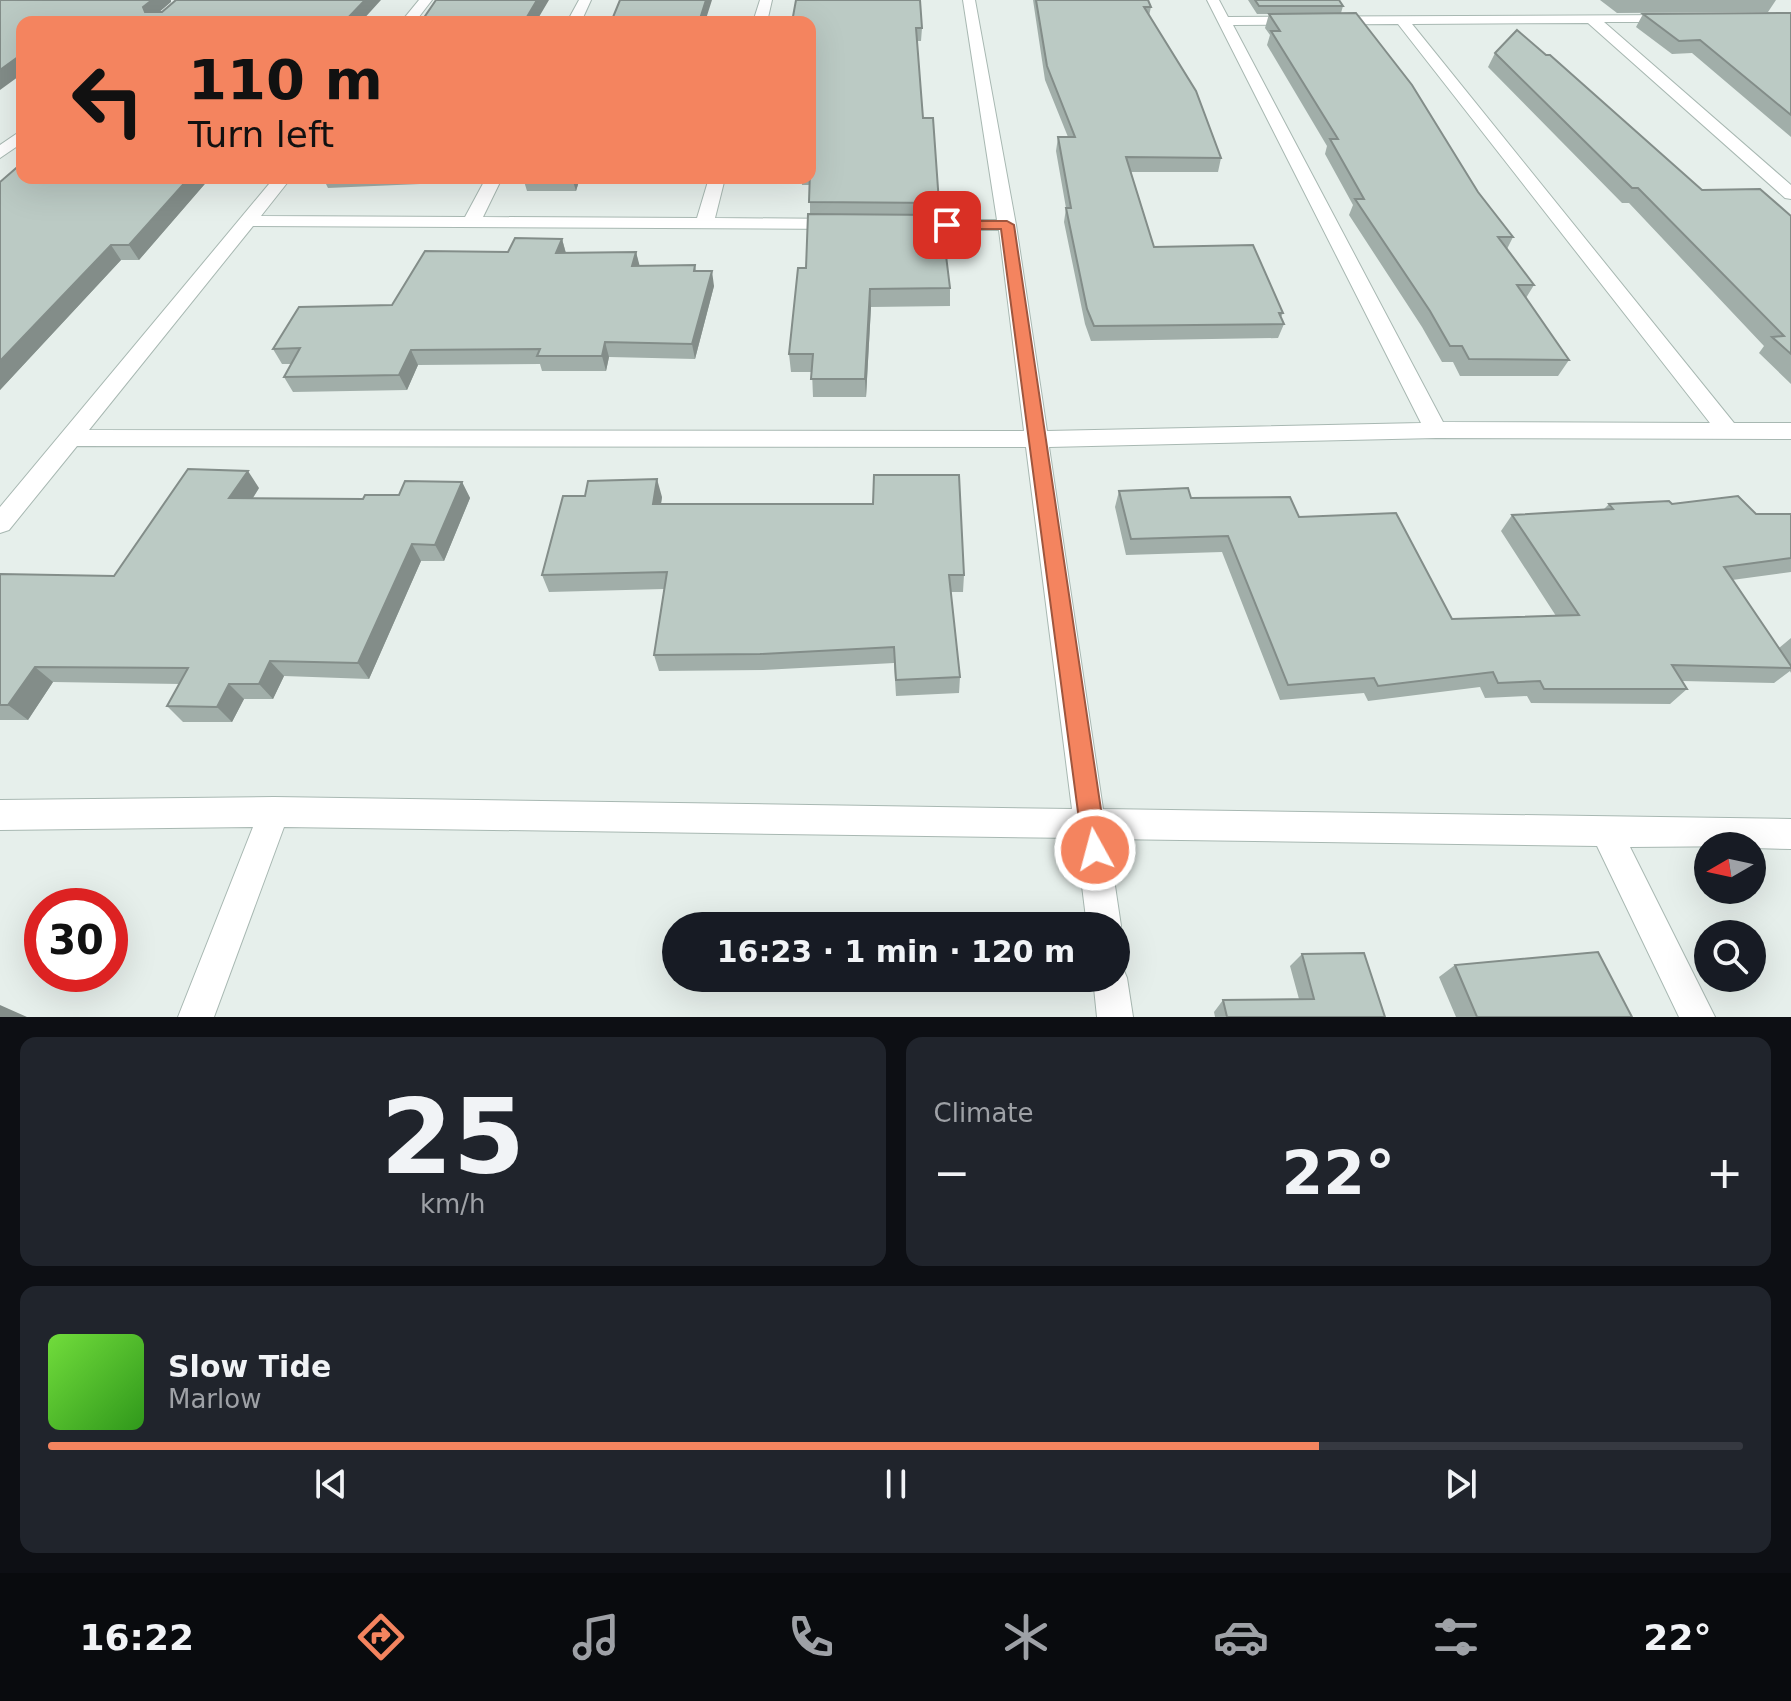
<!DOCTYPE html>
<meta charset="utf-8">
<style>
:root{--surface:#171b24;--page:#20242c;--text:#f1f3f6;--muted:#9ea1a6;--line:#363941;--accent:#f4845f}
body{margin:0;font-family:"DejaVu Sans",sans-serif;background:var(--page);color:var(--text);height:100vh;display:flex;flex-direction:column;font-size:30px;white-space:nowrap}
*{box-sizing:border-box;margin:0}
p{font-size:26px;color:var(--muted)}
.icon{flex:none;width:44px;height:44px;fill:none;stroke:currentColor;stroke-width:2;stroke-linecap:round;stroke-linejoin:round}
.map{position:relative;height:1017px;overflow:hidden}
.drawer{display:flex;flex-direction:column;gap:20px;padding:20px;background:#0d0f14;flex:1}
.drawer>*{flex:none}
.top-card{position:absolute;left:16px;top:16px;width:800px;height:168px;border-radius:16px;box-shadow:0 8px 32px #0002;background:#f4845f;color:#111;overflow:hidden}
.needle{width:52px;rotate:261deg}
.tools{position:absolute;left:1694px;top:832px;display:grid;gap:16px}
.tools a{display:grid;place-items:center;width:72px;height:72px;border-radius:50%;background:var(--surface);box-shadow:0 8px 32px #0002;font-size:40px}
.speed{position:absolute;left:24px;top:888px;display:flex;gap:16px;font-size:40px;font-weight:700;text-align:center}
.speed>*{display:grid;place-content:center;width:104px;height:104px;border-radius:50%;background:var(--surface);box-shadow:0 8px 32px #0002;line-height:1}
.speed .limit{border:12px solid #d22;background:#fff;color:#111}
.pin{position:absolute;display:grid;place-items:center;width:68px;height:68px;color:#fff;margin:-34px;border-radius:16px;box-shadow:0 4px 12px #0006}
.me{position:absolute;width:88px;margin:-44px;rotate:353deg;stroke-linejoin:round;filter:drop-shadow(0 0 6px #0008)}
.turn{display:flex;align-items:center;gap:28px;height:168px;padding:0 40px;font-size:36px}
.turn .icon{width:104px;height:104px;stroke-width:2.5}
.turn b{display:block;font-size:56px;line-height:68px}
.big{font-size:60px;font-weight:700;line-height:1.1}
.drawer .widget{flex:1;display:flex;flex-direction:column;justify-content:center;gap:12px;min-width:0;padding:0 28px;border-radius:16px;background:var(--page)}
.drawer .dial{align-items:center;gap:0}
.dial b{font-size:104px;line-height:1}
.song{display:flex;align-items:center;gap:24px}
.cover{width:96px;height:96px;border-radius:12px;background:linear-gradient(135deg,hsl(100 70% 55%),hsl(110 70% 35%))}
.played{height:8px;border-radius:4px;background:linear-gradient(90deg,var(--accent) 75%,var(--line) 75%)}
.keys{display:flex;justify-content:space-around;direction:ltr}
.heat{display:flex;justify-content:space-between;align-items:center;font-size:44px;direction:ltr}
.drawer .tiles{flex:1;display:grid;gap:20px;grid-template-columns:1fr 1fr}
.widget:last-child{grid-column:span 2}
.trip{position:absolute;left:662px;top:912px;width:468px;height:80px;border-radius:40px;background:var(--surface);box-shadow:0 8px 32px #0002;font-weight:700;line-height:80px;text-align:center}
.menu{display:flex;height:128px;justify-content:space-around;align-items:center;background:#090b0e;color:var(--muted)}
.menu .icon{width:56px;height:56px}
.menu .current{color:var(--accent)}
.menu b{font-size:36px;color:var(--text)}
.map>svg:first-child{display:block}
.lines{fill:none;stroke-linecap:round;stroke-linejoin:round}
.minor-casing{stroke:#a8b8b2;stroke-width:2}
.minor{fill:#fff;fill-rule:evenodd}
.wall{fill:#a1aea9}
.shaded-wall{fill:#838d89}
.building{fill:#bbcac4;stroke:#838d89;stroke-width:2}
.route{fill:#f4845f;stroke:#9f563e;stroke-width:2}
</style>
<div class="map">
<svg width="1791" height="1017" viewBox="0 0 1791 1017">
<rect width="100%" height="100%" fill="#e6efeb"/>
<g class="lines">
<defs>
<path id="minor" d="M 419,0 L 432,0 L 415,22 L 401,22 Z
M 579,0 L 591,0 L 581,22 L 567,22 Z
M 760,0 L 772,0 L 767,22 L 753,22 Z
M 963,0 L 975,0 L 1016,225 L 1047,431 L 1421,423 L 1207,0 L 1219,0 L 1228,17 L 1678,15 L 1680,18 L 1673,22 L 1604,22 L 1791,185 L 1791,199 L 1785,198 L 1588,23 L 1412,24 L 1734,423 L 1791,423 L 1791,439 L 1436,438 L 1049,447 L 1103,809 L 1791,819 L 1791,849 L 1752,848 L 1752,846 L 1630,847 L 1715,1017 L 1679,1017 L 1597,846 L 1108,839 L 1121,926 L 1116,937 L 1116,926 L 1087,926 L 1076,838 L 284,827 L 214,1017 L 178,1017 L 253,827 L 0,830 L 0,800 L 274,797 L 1072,809 L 1026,447 L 77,446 L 9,530 L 0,533 L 0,507 L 274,178 L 291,178 L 261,216 L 465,217 L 486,178 L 502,178 L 483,217 L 697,218 L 709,178 L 725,178 L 715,218 L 841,219 L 850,224 L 841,229 L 253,226 L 89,430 L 1024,431 L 999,230 L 910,230 L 901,225 L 910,220 L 997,220 ZM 1398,24 L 1710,423 L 1443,422 L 1233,25 Z
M 22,130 L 22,143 L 0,158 L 0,145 Z
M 1116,963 L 1122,966 L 1127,978 L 1133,1017 L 1097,1017 L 1093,978 L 1116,978 Z"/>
</defs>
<!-- minor casing -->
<use href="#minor" class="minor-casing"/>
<!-- minor -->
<use href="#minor" class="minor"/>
</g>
<!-- wall -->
<path class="wall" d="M 1033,0 L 1148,0 L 1151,7 L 1149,16 L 1221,158 L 1218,172 L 1131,172 L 1154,247 L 1283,313 L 1281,317 L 1284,324 L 1278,338 L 1091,341 L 1085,324 L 1064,222 L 1066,208 L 1056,151 L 1058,137 L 1068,137 L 1045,80 Z
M 1248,0 L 1339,0 L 1343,6 L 1341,13 L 1513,237 L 1507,249 L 1534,285 L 1526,298 L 1569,360 L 1558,376 L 1460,376 L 1453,362 L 1442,362 L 1422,327 L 1349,215 L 1353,205 L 1325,154 L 1327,146 L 1267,45 L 1270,35 L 1265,28 L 1269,14 L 1287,14 L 1257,14 Z
M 1600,0 L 1776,0 L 1768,12 L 1617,13 Z
M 1791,13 L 1791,137 L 1692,53 L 1672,54 L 1636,27 L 1643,14 Z
M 810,22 L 922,28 L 921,41 L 917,41 L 923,118 L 939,203 L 939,215 L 950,288 L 950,306 L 871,307 L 866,397 L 813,397 L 812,372 L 791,372 L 789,354 L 806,268 L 810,214 L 810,185 L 802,185 L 801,178 L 810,178 Z
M 1495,53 L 1702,190 L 1791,216 L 1791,384 L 1759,353 L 1764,346 L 1629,203 L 1622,203 L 1488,67 Z
M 22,178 L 210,178 L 139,260 L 121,260 L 0,390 L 0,182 Z
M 323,178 L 446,178 L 443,183 L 328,188 Z
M 523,178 L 580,178 L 576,191 L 527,191 Z
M 562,239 L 566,253 L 636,252 L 639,266 L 695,265 L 696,271 L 714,286 L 695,359 L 609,357 L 606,371 L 542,371 L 540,364 L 418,365 L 407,390 L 293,392 L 284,377 L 292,364 L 282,364 L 273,349 L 392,305 L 508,252 Z
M 462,482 L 470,498 L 444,561 L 421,561 L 369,679 L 284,676 L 273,699 L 244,699 L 232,722 L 183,722 L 167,706 L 180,684 L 53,682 L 28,720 L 0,720 L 0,574 L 114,576 L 259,488 L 253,498 L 363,499 L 399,495 Z
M 1119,491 L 1191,498 L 1299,517 L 1452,619 L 1556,616 L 1501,531 L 1512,515 L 1604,509 L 1609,504 L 1672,504 L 1756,514 L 1791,514 L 1791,572 L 1732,580 L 1779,648 L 1791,638 L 1791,673 L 1790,671 L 1774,683 L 1682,681 L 1687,689 L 1670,704 L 1531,703 L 1527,696 L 1485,698 L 1480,687 L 1368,701 L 1364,693 L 1280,700 L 1222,552 L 1126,555 L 1115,507 Z
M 662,497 L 661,504 L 964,575 L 963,592 L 951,592 L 960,677 L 959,693 L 896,696 L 894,663 L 763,670 L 659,671 L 654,655 L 664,589 L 549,592 L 542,575 Z
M 1302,954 L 1385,1017 L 1215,1017 L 1214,1012 L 1223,1000 L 1299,999 L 1290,966 Z
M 1455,965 L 1632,1017 L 1456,1017 L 1439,977 Z"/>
<!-- shaded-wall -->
<path class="shaded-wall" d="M 152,0 L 171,0 L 171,2 L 150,20 L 150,22 L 143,7 Z
M 365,0 L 381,0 L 361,22 L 344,22 Z
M 537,0 L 549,0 L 536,22 L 524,22 Z
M 706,0 L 712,0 L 705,22 L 699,22 Z
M 22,54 L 22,74 L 0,90 L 0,70 Z
M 189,178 L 210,178 L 139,260 L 129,245 Z
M 572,178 L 580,178 L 576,191 Z
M 562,239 L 566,254 L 556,253 Z
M 111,245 L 121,260 L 0,390 L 0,361 Z
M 636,252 L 640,267 L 632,266 Z
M 712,271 L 714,286 L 695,359 L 692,344 Z
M 870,289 L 871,307 L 866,397 L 865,379 Z
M 605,342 L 609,357 L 606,371 L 602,356 Z
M 411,350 L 418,365 L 407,390 L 399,375 Z
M 248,471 L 259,488 L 242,515 L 229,498 Z
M 657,479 L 662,497 L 658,522 L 653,504 Z
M 462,482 L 470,498 L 444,561 L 435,545 Z
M 412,544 L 421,561 L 369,679 L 358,663 Z
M 270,661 L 284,676 L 273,699 L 259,684 Z
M 35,667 L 53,682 L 28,720 L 8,705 Z
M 229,684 L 244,699 L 232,722 L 217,707 Z
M 0,1005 L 27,1017 L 0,1017 Z"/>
<!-- building -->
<path class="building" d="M 0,0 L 152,0 L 143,7 L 145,12 L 162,12 L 176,0 L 365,0 L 344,22 L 22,22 L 22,54 L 0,70 Z
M 436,0 L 537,0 L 524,22 L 421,22 Z
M 620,0 L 706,0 L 699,22 L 611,22 Z
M 796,0 L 920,0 L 922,28 L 916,28 L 923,118 L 933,118 L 939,203 L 809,202 L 810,171 L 810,22 L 792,22 Z
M 1036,0 L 1148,0 L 1151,7 L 1144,7 L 1196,91 L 1221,158 L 1126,157 L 1154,247 L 1253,245 L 1283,313 L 1279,313 L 1284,324 L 1094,326 L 1087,309 L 1066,208 L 1071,208 L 1058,137 L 1075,137 L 1047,66 Z
M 1255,0 L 1339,0 L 1343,6 L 1259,6 Z
M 1356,13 L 1412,85 L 1478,192 L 1513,237 L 1498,237 L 1534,285 L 1517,285 L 1569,360 L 1469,359 L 1462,346 L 1450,346 L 1430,311 L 1355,199 L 1364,199 L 1330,139 L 1338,139 L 1271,31 L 1280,31 L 1269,14 Z
M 1791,13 L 1791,115 L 1700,40 L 1679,41 L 1643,14 Z
M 1517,30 L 1546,55 L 1550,55 L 1702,190 L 1760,189 L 1791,216 L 1791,354 L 1772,337 L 1784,336 L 1638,188 L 1632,188 L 1495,53 Z
M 22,163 L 22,178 L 189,178 L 129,245 L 111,245 L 0,361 L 0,182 Z
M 808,214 L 941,215 L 950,288 L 870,289 L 865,379 L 811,379 L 813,354 L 789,354 L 798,268 L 806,268 Z
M 515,238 L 562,239 L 556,253 L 636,252 L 632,266 L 695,265 L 694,271 L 712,271 L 692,344 L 605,342 L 602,356 L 537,356 L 540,349 L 411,350 L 399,375 L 284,377 L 300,348 L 273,349 L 299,307 L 392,305 L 425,251 L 508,252 Z
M 188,469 L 248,471 L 229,498 L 363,499 L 365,495 L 399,495 L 405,481 L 462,482 L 435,545 L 412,544 L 358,663 L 270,661 L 259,684 L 229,684 L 217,707 L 167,706 L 188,668 L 35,667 L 8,705 L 0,705 L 0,574 L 114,576 Z
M 874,475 L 959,475 L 964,575 L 949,575 L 960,677 L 896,680 L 894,647 L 760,654 L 654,655 L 667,572 L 542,575 L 563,496 L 585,496 L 588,481 L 657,479 L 653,504 L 873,504 Z
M 1188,488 L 1191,498 L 1290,497 L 1299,517 L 1396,513 L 1452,619 L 1579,615 L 1512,515 L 1613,509 L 1609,504 L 1669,501 L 1672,504 L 1738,496 L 1756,514 L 1791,514 L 1791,558 L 1724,567 L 1791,666 L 1791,668 L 1672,665 L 1687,689 L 1544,689 L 1540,681 L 1498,683 L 1493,672 L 1378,686 L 1374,678 L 1288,685 L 1228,536 L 1131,539 L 1119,491 Z
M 1598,952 L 1632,1017 L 1477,1017 L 1455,965 Z
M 1364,953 L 1385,1017 L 1227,1017 L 1223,1000 L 1314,999 L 1302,954 Z"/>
<!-- route -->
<path class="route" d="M 1007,221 L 1014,225 L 1107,850 L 1103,858 L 1095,861 L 1086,858 L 1083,850 L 1001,229 L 947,229 L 940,225 L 947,221 Z"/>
</svg>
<div class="tools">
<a><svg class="needle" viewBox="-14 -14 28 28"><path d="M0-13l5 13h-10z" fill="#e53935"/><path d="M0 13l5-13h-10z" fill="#9ea1a6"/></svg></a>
<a><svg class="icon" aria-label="search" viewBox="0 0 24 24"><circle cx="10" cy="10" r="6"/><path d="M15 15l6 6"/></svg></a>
</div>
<div class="speed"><div class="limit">30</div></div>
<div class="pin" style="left:947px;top:225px;background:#d93025"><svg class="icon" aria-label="arrive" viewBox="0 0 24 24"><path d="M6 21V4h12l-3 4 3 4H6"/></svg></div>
<svg class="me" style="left:1095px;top:850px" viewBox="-20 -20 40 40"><circle r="17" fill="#f4845f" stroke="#fff" stroke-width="3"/><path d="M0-11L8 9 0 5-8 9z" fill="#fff"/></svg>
<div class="trip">16:23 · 1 min · 120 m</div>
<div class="top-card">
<div class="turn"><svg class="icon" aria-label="left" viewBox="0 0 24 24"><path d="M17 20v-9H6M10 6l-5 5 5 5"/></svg><div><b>110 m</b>Turn left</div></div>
</div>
</div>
<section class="drawer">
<div class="tiles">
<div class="widget dial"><b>25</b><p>km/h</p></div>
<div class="widget"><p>Climate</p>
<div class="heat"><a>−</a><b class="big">22°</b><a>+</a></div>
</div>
<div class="widget">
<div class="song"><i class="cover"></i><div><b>Slow Tide</b><p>Marlow</p></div></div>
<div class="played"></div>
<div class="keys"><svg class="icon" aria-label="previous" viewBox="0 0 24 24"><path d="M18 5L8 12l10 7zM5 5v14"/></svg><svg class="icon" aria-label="pause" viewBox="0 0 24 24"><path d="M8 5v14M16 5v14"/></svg><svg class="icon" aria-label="next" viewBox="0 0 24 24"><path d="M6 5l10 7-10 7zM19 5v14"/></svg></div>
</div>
</div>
</section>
<nav class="menu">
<b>16:22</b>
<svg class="icon current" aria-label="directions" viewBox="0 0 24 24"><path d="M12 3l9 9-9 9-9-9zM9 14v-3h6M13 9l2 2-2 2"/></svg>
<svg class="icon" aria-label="music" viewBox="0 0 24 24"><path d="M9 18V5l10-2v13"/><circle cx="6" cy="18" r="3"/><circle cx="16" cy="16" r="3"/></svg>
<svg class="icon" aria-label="phone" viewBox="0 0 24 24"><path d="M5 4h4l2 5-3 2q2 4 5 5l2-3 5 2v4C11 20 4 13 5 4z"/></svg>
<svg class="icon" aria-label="climate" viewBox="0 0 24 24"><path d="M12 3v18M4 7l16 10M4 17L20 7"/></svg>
<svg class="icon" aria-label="car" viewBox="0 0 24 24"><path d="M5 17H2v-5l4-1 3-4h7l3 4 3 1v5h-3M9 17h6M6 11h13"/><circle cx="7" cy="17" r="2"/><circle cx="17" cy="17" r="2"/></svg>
<svg class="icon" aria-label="filters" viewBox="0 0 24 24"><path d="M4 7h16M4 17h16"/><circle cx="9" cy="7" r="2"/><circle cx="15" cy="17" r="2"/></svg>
<b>22°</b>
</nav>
